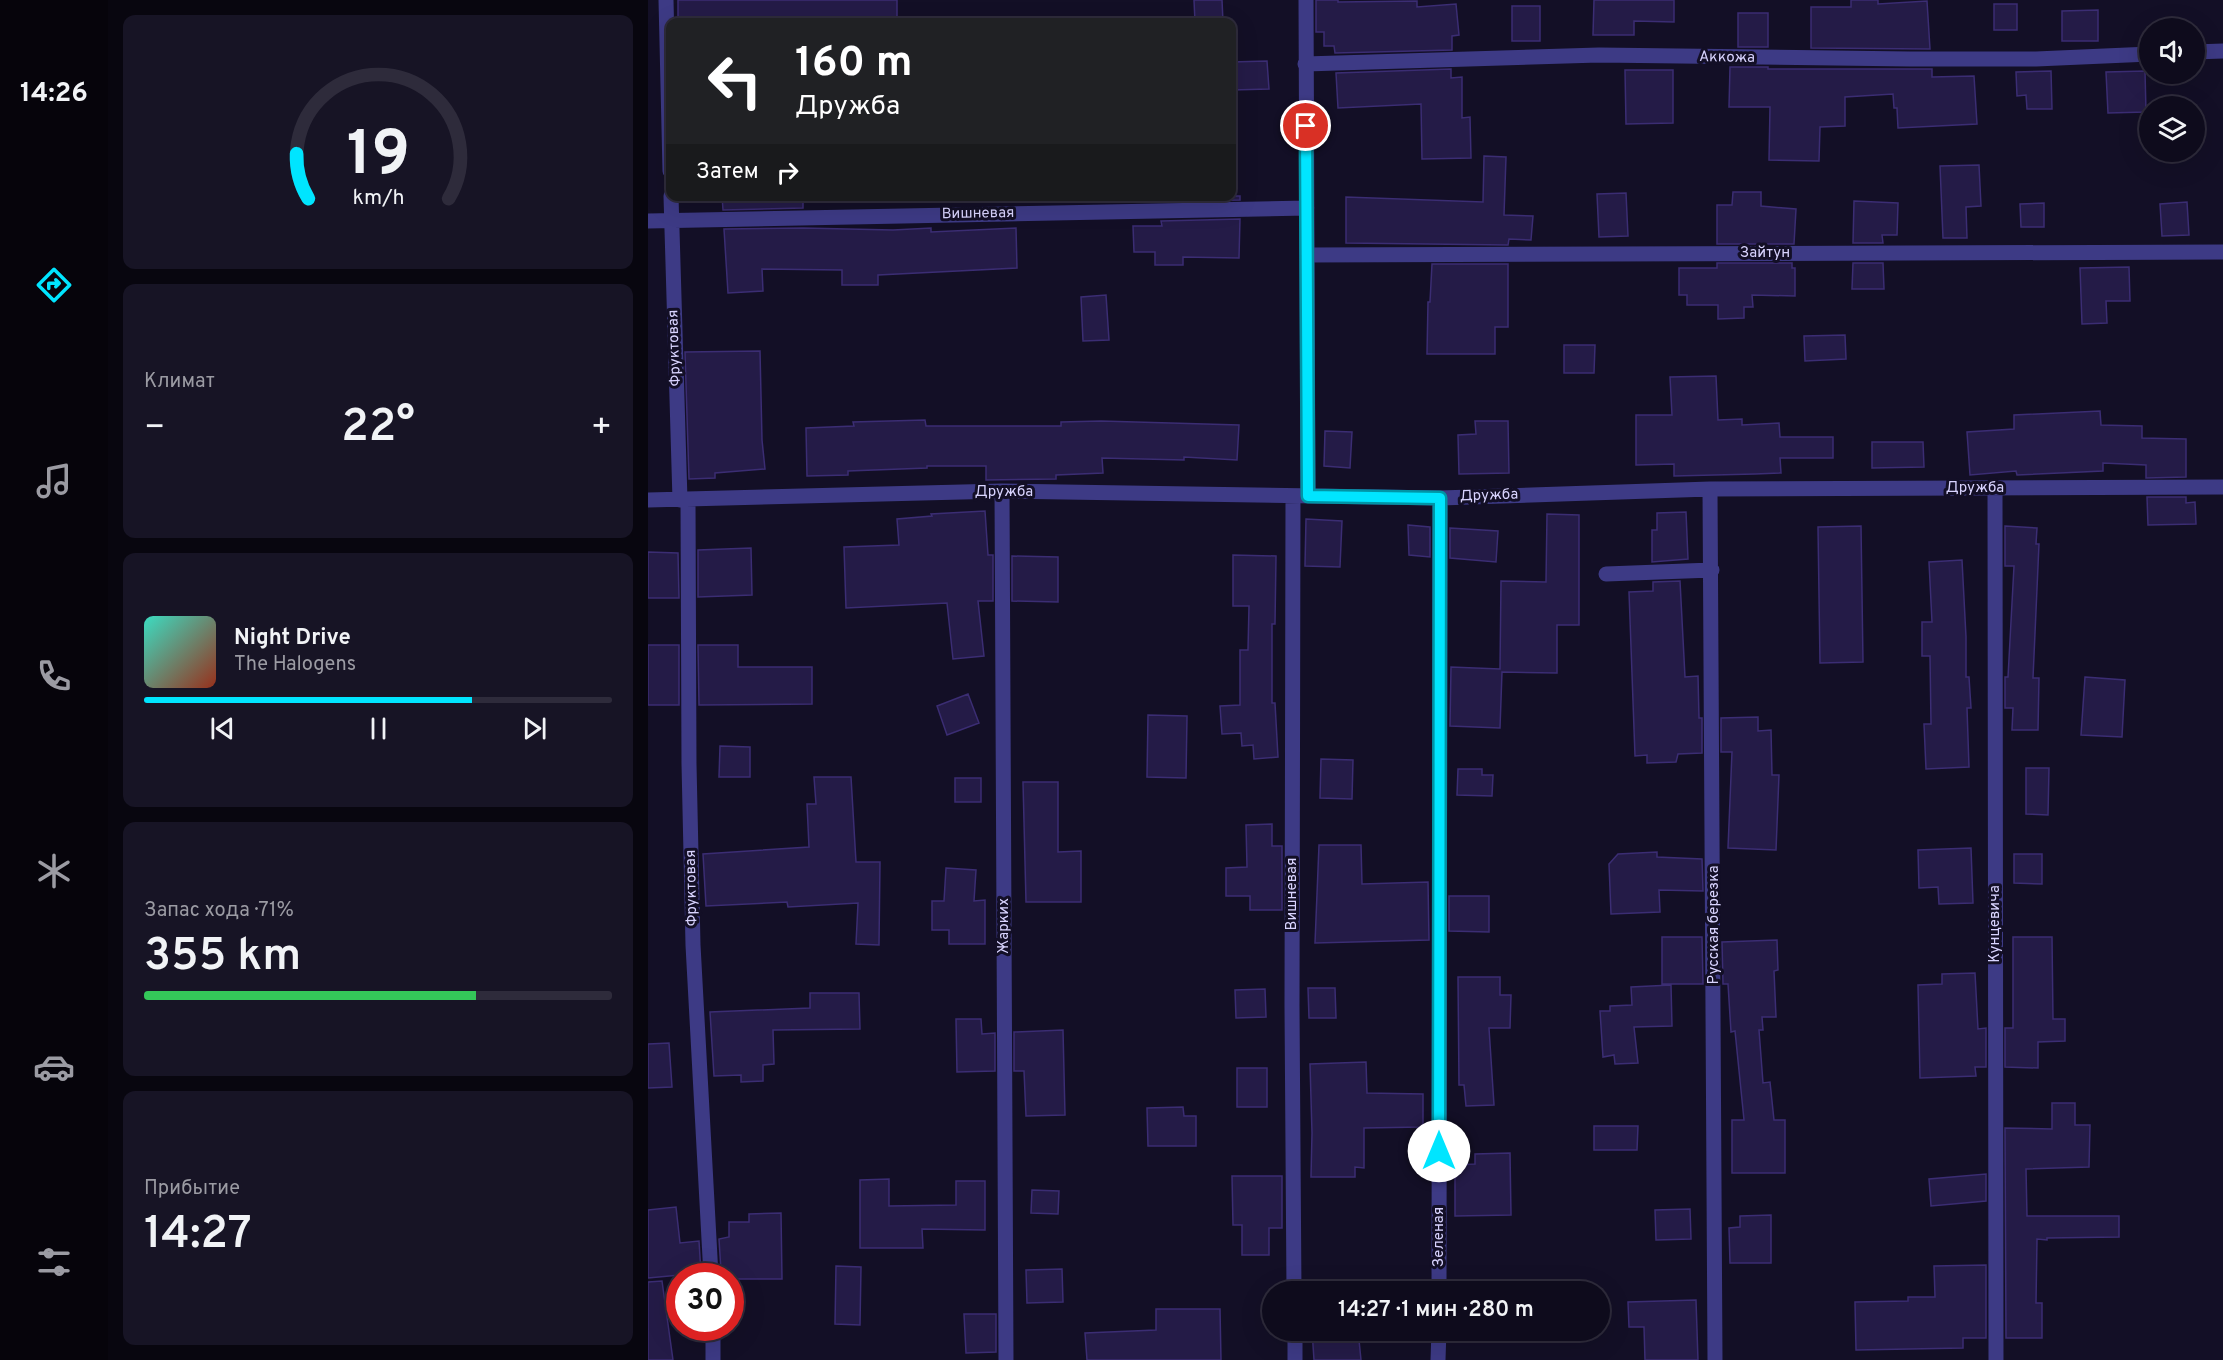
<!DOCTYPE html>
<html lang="ru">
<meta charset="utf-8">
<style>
:root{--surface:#0e0b1c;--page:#171425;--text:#f1f3f6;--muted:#9b9ba3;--line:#2e2b3b;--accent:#00e5ff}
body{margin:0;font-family:Overpass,sans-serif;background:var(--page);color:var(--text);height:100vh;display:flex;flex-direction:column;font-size:22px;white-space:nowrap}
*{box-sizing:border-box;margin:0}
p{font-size:20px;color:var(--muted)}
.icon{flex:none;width:33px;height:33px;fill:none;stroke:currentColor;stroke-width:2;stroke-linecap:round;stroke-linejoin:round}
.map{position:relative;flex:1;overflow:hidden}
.side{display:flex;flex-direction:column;gap:15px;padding:15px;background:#08060f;width:540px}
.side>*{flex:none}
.guide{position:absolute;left:18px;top:18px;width:570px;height:183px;border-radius:12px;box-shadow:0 6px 24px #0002,0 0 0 2px var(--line);background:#202124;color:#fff;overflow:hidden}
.fabs{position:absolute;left:1491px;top:18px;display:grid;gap:12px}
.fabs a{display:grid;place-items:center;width:66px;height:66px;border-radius:50%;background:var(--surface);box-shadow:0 6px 24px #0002,0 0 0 2px var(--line);font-size:30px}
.speed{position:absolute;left:18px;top:1263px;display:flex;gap:12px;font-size:30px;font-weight:700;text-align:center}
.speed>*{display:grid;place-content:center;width:78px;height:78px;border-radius:50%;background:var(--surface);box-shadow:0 6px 24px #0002,0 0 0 2px var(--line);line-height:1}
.speed .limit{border:9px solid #d22;background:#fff;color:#111}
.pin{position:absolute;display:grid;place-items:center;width:51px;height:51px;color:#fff;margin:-26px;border:3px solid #fff;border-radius:50%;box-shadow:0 2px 6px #0007}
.me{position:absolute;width:66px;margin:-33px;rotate:0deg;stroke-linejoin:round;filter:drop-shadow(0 0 4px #0008)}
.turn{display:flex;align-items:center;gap:21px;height:126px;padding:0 30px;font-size:27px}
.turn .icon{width:78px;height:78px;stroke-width:2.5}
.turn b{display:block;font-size:42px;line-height:51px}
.then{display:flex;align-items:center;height:57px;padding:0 30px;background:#0003;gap:12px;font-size:22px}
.big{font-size:45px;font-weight:600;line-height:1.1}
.side .widget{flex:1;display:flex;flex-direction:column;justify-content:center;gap:9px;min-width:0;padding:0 21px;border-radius:12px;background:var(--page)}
.side .dial{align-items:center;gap:0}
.dial svg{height:156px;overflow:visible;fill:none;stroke:var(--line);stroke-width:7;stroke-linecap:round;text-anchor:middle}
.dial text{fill:var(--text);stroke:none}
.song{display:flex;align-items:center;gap:18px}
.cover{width:72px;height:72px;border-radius:9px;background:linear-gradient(135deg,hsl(170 70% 55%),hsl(10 70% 35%))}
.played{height:6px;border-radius:3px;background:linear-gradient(90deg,var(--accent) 70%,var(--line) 70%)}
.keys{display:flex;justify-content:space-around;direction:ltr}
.heat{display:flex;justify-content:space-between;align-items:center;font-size:33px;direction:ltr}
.charge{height:9px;border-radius:4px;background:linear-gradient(90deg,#34c759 71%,var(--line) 0)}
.trip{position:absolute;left:614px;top:1281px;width:348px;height:60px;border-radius:30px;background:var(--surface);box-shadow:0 6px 24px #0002,0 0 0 2px var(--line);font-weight:600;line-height:60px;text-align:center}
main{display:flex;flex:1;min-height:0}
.tabs{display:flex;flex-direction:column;width:108px;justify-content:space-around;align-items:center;background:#06040b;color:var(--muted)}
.tabs .icon{width:42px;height:42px}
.tabs .selected{color:var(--accent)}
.tabs b{font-size:27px;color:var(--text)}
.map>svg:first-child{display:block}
.building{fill:#241b47;stroke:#3b2d73;stroke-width:1.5}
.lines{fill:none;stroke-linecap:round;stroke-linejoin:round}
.street{stroke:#3d3a85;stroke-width:15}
.route-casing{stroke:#0095a6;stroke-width:15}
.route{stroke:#00e5ff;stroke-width:10}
.labels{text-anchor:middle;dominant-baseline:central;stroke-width:6;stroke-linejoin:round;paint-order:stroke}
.street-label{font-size:15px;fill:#d9d4ff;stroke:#130f26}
</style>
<main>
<nav class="tabs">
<b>14:26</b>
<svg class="icon selected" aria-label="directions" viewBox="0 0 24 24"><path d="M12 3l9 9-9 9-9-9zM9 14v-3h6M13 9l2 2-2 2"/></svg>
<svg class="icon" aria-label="music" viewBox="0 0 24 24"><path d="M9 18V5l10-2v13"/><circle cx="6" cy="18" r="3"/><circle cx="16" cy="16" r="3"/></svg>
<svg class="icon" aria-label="phone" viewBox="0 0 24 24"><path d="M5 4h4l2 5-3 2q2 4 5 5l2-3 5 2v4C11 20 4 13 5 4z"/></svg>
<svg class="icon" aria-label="climate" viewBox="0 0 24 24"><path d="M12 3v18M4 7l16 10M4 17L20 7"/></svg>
<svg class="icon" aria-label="car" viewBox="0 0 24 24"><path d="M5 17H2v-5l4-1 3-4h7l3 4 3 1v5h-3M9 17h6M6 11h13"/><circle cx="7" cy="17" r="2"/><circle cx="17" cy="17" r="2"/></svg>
<svg class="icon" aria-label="filters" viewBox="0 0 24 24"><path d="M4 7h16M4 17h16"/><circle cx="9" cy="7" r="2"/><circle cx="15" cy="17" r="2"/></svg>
</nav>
<section class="side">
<div class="widget dial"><svg viewBox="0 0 100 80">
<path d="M14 69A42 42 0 1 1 86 69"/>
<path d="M14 69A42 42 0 0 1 8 46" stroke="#00e5ff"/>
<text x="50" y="56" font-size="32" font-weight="700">19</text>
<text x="50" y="72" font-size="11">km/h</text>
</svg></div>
<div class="widget"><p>Климат</p>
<div class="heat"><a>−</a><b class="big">22°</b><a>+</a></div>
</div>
<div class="widget">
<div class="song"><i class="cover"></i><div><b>Night Drive</b><p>The Halogens</p></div></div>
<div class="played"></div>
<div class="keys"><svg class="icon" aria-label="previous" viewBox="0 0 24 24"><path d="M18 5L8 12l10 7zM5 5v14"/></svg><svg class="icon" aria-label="pause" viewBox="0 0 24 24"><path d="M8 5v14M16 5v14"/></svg><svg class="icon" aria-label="next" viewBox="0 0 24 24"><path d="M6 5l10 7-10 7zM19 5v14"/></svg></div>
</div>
<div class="widget"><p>Запас хода · 71%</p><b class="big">355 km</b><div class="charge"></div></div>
<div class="widget"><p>Прибытие</p><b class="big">14:27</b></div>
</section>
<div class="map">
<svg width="1575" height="1360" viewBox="0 0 1575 1360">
<rect width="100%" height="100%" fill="#130f26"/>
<!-- building -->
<path class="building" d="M 30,0 L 249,0 L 249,22 L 30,22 Z
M 546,0 L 574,0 L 575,22 L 547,22 Z
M 668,0 L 690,0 L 690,2 L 769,1 L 769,7 L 808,4 L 811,35 L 804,36 L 804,50 L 687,53 L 686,46 L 676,46 L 676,32 L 668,32 Z
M 946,0 L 1026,0 L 1026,22 L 986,21 L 986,35 L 945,35 Z
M 1203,0 L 1230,0 L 1230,4 L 1279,1 L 1282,49 L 1163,48 L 1163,7 L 1203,7 Z
M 1346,4 L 1369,4 L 1369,30 L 1346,30 Z
M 864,6 L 892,6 L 892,41 L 864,41 Z
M 1450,10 L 1450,41 L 1414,41 L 1414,11 Z
M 1090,13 L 1120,13 L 1120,47 L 1090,47 Z
M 619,61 L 621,89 L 584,90 L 584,62 Z
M 1082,67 L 1120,67 L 1120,69 L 1284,69 L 1284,77 L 1326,76 L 1329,124 L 1250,128 L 1249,108 L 1246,108 L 1245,94 L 1197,97 L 1197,126 L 1172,127 L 1171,161 L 1121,160 L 1122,107 L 1081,107 Z
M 803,69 L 803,78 L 814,77 L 814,118 L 822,117 L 823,158 L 774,159 L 773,104 L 690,108 L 688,73 Z
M 977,70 L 1025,70 L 1025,123 L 978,124 Z
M 1403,71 L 1404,109 L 1379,109 L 1378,95 L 1369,96 L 1368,72 Z
M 1497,71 L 1498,112 L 1460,113 L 1458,72 Z
M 836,156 L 858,157 L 856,215 L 885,216 L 883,240 L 861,239 L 860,245 L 698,243 L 698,197 L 835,202 Z
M 1331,165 L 1333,206 L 1318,207 L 1319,238 L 1295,238 L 1292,166 Z
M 1085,192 L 1113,192 L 1113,206 L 1148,209 L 1146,244 L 1069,244 L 1069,205 L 1084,205 Z
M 978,193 L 980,236 L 951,237 L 949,194 Z
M 74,196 L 155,196 L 155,208 L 75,210 Z
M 512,196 L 592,196 L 592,200 L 512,201 Z
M 1206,201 L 1250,203 L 1249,235 L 1234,235 L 1235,243 L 1205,243 Z
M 1539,202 L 1541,235 L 1514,236 L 1512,204 Z
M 1396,203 L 1396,227 L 1373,227 L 1372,204 Z
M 592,219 L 591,258 L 535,257 L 535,265 L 507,265 L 507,252 L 486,252 L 485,226 L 514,226 L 513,221 Z
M 155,228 L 245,230 L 283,228 L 283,232 L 368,228 L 369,268 L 230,275 L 230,285 L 194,285 L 194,270 L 114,269 L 115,291 L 80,293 L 76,229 Z
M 1069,263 L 1144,263 L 1144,268 L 1147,268 L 1147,296 L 1104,295 L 1105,307 L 1096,307 L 1096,318 L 1070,319 L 1070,305 L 1039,305 L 1039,295 L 1031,295 L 1031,268 L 1069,268 Z
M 1205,263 L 1235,263 L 1236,289 L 1204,289 Z
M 784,264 L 860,264 L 860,327 L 847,327 L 847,354 L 779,354 L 780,302 L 782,302 Z
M 1481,267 L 1482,301 L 1458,301 L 1459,323 L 1434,324 L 1432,268 Z
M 458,295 L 461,340 L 435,341 L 433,297 Z
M 1197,335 L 1198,359 L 1157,361 L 1156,336 Z
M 916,345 L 947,345 L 946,373 L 916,373 Z
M 112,351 L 114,440 L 117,469 L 67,473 L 67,478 L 41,479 L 37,352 Z
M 1068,376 L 1070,420 L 1094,419 L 1094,425 L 1131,423 L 1132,437 L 1185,437 L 1185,458 L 1132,458 L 1133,473 L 1107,474 L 1026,476 L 1026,464 L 988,465 L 988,415 L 1024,415 L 1022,377 Z
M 1452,411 L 1453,425 L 1494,426 L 1494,438 L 1538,439 L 1538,477 L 1498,478 L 1498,465 L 1455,463 L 1455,471 L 1369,475 L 1368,471 L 1322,475 L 1319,432 L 1366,429 L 1366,415 Z
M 277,420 L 278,426 L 413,426 L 413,422 L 453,421 L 591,425 L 589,460 L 536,457 L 536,460 L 454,458 L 455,473 L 408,475 L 408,479 L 338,480 L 338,466 L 279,466 L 279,468 L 200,471 L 200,475 L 159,476 L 158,428 L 206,426 L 205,422 Z
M 827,421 L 860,421 L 861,473 L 811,474 L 810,435 L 828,434 Z
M 677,431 L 704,432 L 702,468 L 676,466 Z
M 1224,442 L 1275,442 L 1276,467 L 1224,468 Z
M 1499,497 L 1538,497 L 1538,503 L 1547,502 L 1548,524 L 1500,525 Z
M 337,511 L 340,555 L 345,555 L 345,601 L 330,601 L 336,656 L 305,659 L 299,603 L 198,608 L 196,547 L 251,545 L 249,519 L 284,516 L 283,514 Z
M 1038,512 L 1040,559 L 1004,562 L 1004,530 L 1009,530 L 1009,513 Z
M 899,514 L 931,515 L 931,625 L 909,625 L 909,673 L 854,672 L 852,728 L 802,726 L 803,667 L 852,669 L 853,581 L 898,582 Z
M 658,519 L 694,521 L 692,567 L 657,566 Z
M 760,525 L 782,527 L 782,557 L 761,555 Z
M 1213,526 L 1215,662 L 1172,663 L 1170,527 Z
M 1357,526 L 1389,528 L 1388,544 L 1391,544 L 1385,678 L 1391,678 L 1390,730 L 1364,730 L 1365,708 L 1357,708 L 1357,677 L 1360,677 L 1366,566 L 1357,566 Z
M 802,528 L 850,531 L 848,562 L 802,558 Z
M 103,548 L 104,595 L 50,597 L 50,550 Z
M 0,552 L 30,553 L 31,598 L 0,598 Z
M 585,555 L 628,556 L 627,624 L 624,624 L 624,703 L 627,703 L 630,757 L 606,759 L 605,745 L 594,746 L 593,733 L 574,734 L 572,706 L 592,705 L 592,650 L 600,650 L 601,606 L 585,606 Z
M 364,556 L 410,557 L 410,602 L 364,601 Z
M 1314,560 L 1318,637 L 1318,677 L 1321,677 L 1323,708 L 1319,708 L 1321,767 L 1278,769 L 1276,724 L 1283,724 L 1282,656 L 1274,656 L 1274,622 L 1284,622 L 1281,562 Z
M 1032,581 L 1037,677 L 1050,676 L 1051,718 L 1054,718 L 1054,753 L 1030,754 L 1028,762 L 999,763 L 999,755 L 987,756 L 981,592 L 1005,591 L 1005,582 Z
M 0,645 L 31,645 L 31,705 L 0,705 Z
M 50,645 L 90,645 L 90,667 L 164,667 L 164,704 L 51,705 Z
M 1437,677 L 1477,680 L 1474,737 L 1433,735 Z
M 320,694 L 331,723 L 299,735 L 289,706 Z
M 500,715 L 539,716 L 538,778 L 499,777 Z
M 1110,717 L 1110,731 L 1123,730 L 1124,775 L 1131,775 L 1128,850 L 1080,848 L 1084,752 L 1073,752 L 1073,718 Z
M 72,746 L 102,747 L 102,777 L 71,777 Z
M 673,759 L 705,760 L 704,799 L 672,798 Z
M 1378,768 L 1401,768 L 1400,815 L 1378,814 Z
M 810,769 L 834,769 L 834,775 L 845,775 L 844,796 L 809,795 Z
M 166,777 L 203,777 L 208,862 L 232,862 L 231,945 L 208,944 L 210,903 L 140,907 L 139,902 L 58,906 L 55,854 L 161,847 L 159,804 L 168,804 Z
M 307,778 L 333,778 L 333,802 L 307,802 Z
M 375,782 L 410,782 L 410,852 L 433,851 L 433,902 L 378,902 Z
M 624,824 L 624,846 L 634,846 L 634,910 L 602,910 L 602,896 L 578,896 L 578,868 L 599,867 L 598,825 Z
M 671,845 L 713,845 L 714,884 L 780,882 L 781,940 L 667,943 Z
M 1323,848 L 1325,903 L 1291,904 L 1290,887 L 1271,888 L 1270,850 Z
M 1009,852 L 1009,857 L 1054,859 L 1055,891 L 1011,890 L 1012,912 L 963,914 L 961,864 L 970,854 Z
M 1366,854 L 1394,854 L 1394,884 L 1366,883 Z
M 298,868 L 328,870 L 326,901 L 337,900 L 337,944 L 301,944 L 301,930 L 284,930 L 284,901 L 296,901 Z
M 801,896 L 841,896 L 841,932 L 801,931 Z
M 1014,937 L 1054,937 L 1055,984 L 1014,984 Z
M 1365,937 L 1404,937 L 1405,1019 L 1417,1019 L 1417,1041 L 1390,1042 L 1390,1068 L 1357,1067 L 1357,1028 L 1365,1028 Z
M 1129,940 L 1130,970 L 1126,971 L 1128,1017 L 1114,1017 L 1115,1030 L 1111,1030 L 1115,1083 L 1122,1082 L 1126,1120 L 1137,1120 L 1137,1173 L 1084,1173 L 1084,1120 L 1096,1120 L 1087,1031 L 1083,1032 L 1080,984 L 1075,984 L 1074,942 Z
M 1327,973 L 1330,1029 L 1338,1028 L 1338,1067 L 1327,1067 L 1328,1076 L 1272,1078 L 1270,985 L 1294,984 L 1294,974 Z
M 810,977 L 852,977 L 852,995 L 863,995 L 862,1028 L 841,1028 L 846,1105 L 818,1106 L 816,1085 L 811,1085 Z
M 1023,985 L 1024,1026 L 986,1027 L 990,1063 L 967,1064 L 966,1055 L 955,1057 L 952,1011 L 962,1011 L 962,1006 L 984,1005 L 983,987 Z
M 660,988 L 687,988 L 688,1018 L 661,1018 Z
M 617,989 L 618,1017 L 588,1018 L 587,990 Z
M 162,993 L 211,993 L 212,1029 L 125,1030 L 126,1064 L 115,1065 L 115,1081 L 93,1082 L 93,1075 L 66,1076 L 62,1012 L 162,1008 Z
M 308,1019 L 333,1019 L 334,1034 L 347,1033 L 347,1071 L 309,1072 Z
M 415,1030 L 417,1115 L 378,1116 L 376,1071 L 366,1071 L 366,1032 Z
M 21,1043 L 24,1087 L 0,1088 L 0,1044 Z
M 718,1062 L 719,1093 L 775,1094 L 775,1127 L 716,1128 L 716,1168 L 707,1167 L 707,1177 L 663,1177 L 664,1133 L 662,1064 Z
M 589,1068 L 619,1068 L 619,1107 L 589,1107 Z
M 1404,1103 L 1427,1103 L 1427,1125 L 1442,1125 L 1441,1167 L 1378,1169 L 1379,1216 L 1471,1216 L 1471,1237 L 1399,1238 L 1399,1240 L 1389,1239 L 1388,1303 L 1394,1303 L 1394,1338 L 1358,1338 L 1357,1128 L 1404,1129 Z
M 535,1107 L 536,1116 L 548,1116 L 548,1146 L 500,1146 L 499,1108 Z
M 946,1126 L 990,1126 L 989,1150 L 946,1150 Z
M 862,1153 L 863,1215 L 807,1216 L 807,1165 L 827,1164 L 827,1154 Z
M 1338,1174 L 1338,1201 L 1283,1206 L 1281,1179 Z
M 584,1176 L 634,1176 L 634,1228 L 621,1228 L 621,1255 L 594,1255 L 594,1225 L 585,1225 Z
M 241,1179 L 241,1206 L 308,1205 L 308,1181 L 337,1181 L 337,1230 L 274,1229 L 275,1248 L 212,1248 L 212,1180 Z
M 384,1190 L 411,1191 L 410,1214 L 383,1213 Z
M 28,1207 L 32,1243 L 51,1241 L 53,1273 L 0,1278 L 0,1210 Z
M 1042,1209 L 1043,1239 L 1008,1240 L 1007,1210 Z
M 133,1213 L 134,1279 L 82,1279 L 81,1270 L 73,1271 L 71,1239 L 81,1237 L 81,1222 L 101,1222 L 101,1214 Z
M 1123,1215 L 1123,1263 L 1082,1263 L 1081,1228 L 1092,1227 L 1092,1216 Z
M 1338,1265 L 1338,1338 L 1315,1338 L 1315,1348 L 1208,1350 L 1207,1302 L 1260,1301 L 1260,1297 L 1287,1297 L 1286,1266 Z
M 188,1266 L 213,1267 L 212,1325 L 187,1324 Z
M 414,1269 L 415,1302 L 379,1303 L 378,1270 Z
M 14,1281 L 25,1360 L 0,1360 L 0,1282 Z
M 1048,1300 L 1050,1360 L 997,1360 L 996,1327 L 981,1327 L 980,1302 Z
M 508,1309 L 572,1309 L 573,1360 L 439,1360 L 437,1333 L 508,1330 Z
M 316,1314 L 348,1314 L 348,1352 L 318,1353 Z
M 664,1330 L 710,1330 L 713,1360 L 666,1360 Z"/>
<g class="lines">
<!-- street -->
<path class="street" d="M 18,0 L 22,171
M 658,0 L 660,496
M 1546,52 L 1575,51
M 657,64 L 951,55 L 1262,59 L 1388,59 L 1502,54
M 23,196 L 32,500
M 0,221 L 659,208
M 659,255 L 1575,252
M 1347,488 L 1348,1360
M 1062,489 L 1067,1360
M 354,491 L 358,1360
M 645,496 L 644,1006 L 646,1292
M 40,499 L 41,764 L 45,945 L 63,1276
M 0,500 L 354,491 L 792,498 L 1062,489 L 1575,487
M 958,574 L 1064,570
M 791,1292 L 792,498
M 65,1328 L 65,1360
M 647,1330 L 647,1360
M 790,1360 L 791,1330"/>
</g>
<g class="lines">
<defs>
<path id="route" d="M 658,126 L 660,496 L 792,498 L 791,1151"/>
</defs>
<!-- route casing -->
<use href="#route" class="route-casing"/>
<!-- route -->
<use href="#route" class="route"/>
</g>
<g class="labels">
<!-- street labels -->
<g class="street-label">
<text transform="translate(1079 58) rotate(1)">Аккожа</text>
<text transform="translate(330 214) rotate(-1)">Вишневая</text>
<text x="1117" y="253">Зайтун</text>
<text transform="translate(27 348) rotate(-92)">Фруктовая</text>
<text x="1327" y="488">Дружба</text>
<text x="356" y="492">Дружба</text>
<text transform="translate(841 496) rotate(-2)">Дружба</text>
<text transform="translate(44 888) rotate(-91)">Фруктовая</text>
<text transform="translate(644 894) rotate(-90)">Вишневая</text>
<text transform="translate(1347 924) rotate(-90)">Кунцевича</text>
<text transform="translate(1066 925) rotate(-90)">Русская березка</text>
<text transform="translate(356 926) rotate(-90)">Жарких</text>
<text transform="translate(791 1237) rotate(-90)">Зеленая</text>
</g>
</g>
</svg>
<div class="fabs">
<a><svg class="icon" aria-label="sound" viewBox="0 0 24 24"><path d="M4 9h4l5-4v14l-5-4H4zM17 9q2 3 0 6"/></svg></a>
<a><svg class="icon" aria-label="layers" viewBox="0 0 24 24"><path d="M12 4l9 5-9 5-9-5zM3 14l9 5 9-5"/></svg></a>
</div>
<div class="speed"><div class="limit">30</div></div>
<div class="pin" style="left:658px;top:126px;background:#d93025"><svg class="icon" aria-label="arrive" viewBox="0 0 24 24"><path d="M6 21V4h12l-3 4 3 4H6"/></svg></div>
<svg class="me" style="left:791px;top:1151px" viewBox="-20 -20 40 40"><circle r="19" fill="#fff"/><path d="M0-13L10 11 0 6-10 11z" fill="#00e5ff"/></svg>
<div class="trip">14:27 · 1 мин · 280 m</div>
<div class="guide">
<div class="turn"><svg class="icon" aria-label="left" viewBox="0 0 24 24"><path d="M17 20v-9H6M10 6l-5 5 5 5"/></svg><div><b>160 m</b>Дружба</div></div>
<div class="then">Затем<svg class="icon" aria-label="right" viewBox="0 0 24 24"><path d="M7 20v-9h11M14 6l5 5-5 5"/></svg></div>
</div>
</div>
</main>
